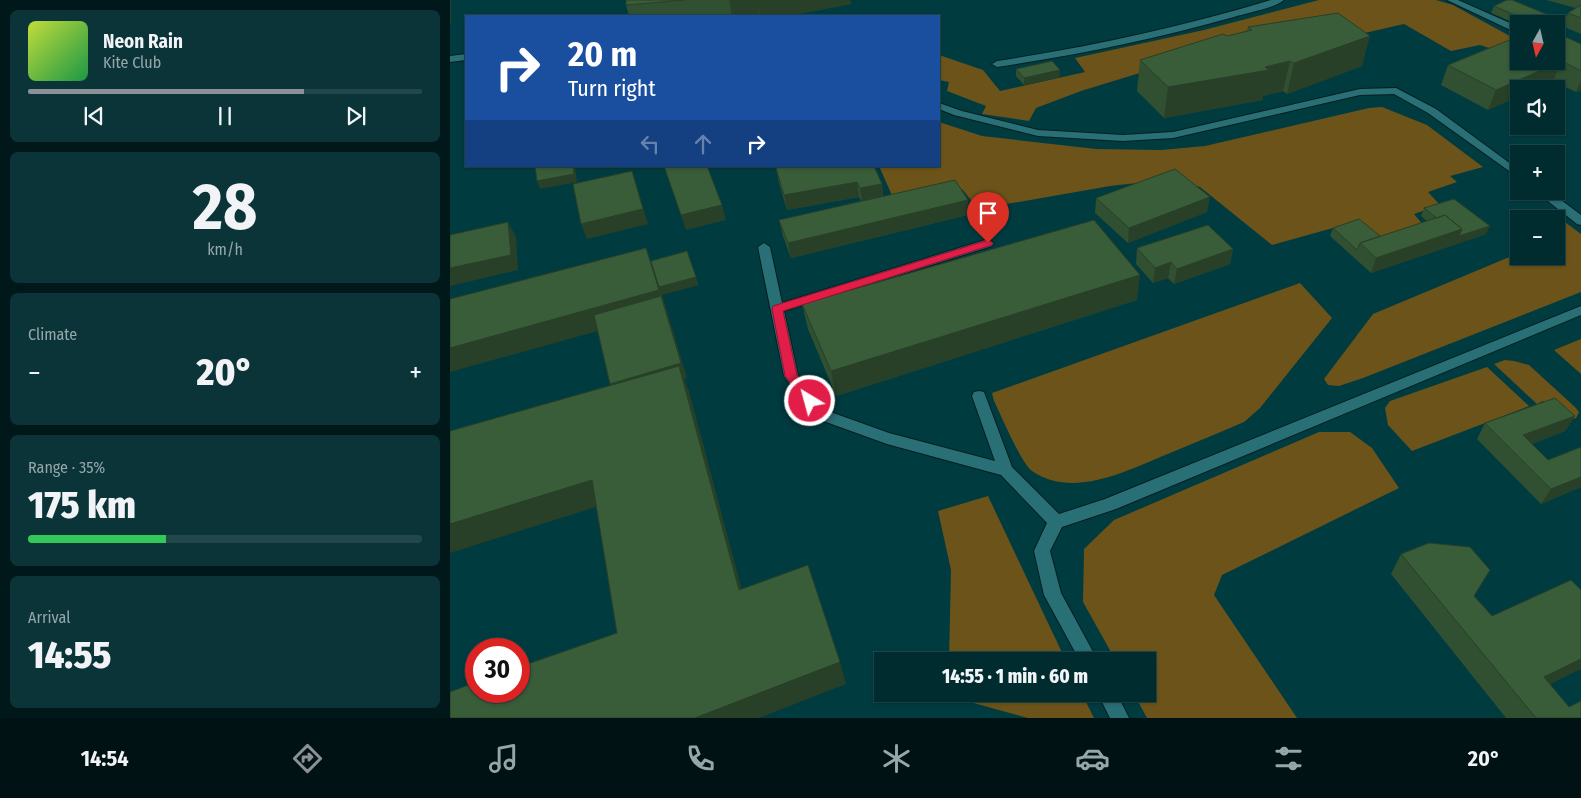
<!DOCTYPE html>
<meta charset="utf-8">
<style>
:root{--surface:#002c30;--page:#0a3438;--text:#f1f3f6;--muted:#95a7ab;--line:#22484c;--accent:#8c9099}
body{margin:0;font-family:"Fira Sans Condensed",sans-serif;background:var(--page);color:var(--text);height:100vh;display:flex;flex-direction:column;font-size:19px;white-space:nowrap}
*{box-sizing:border-box;margin:0}
p{font-size:16px;color:var(--muted)}
.icon{flex:none;width:28px;height:28px;fill:none;stroke:currentColor;stroke-width:2;stroke-linecap:round;stroke-linejoin:round}
.map{position:relative;flex:1;overflow:hidden}
.panel{display:flex;flex-direction:column;gap:10px;padding:10px;background:#00181a;width:450px}
.panel>*{flex:none}
.banner{position:absolute;left:15px;top:15px;width:475px;height:152px;border-radius:0px;box-shadow:0 1px 4px #0004,0 0 0 1px var(--line);background:#1a4fa0;color:#fff;overflow:hidden}
.needle{width:32px;rotate:188deg}
.buttons{position:absolute;left:1060px;top:15px;display:grid;gap:10px}
.buttons a{display:grid;place-items:center;width:55px;height:55px;border-radius:0px;background:var(--surface);box-shadow:0 1px 4px #0004,0 0 0 1px var(--line);font-size:25px}
.speed{position:absolute;left:15px;top:638px;display:flex;gap:10px;font-size:25px;font-weight:700;text-align:center}
.speed>*{display:grid;place-content:center;width:65px;height:65px;border-radius:50%;background:var(--surface);box-shadow:0 1px 4px #0004,0 0 0 1px var(--line);line-height:1}
.speed .limit{border:8px solid #d22;background:#fff;color:#111}
.pin{position:absolute;display:grid;place-items:center;width:42px;height:42px;color:#fff;margin:-51px -21px;border-radius:50% 50% 50% 0;rotate:-45deg;box-shadow:0 0 5px #0007}
.pin .icon{rotate:45deg}
.me{position:absolute;width:55px;margin:-28px;rotate:323deg;stroke-linejoin:round;filter:drop-shadow(0 0 4px #0008)}
.turn{display:flex;align-items:center;gap:18px;height:105px;padding:0 20px;font-size:22px}
.turn .icon{width:65px;height:65px;stroke-width:2.5}
.turn b{display:block;font-size:35px;line-height:42px}
.lanes{display:flex;align-items:center;height:48px;padding:0 20px;background:#0003;justify-content:center;gap:25px;direction:ltr}
.lanes .off{opacity:.35}
.big{font-size:38px;font-weight:800;line-height:1.1}
.panel .tile{flex:1;display:flex;flex-direction:column;justify-content:center;gap:8px;min-width:0;padding:0 18px;border-radius:8px;background:var(--page)}
.panel .dial{align-items:center;gap:0}
.dial b{font-size:65px;line-height:1}
.song{display:flex;align-items:center;gap:15px}
.cover{width:60px;height:60px;border-radius:8px;background:linear-gradient(135deg,hsl(70 70% 55%),hsl(140 70% 35%))}
.played{height:5px;border-radius:2px;background:linear-gradient(90deg,var(--accent) 70%,var(--line) 70%)}
.keys{display:flex;justify-content:space-around;direction:ltr}
.heat{display:flex;justify-content:space-between;align-items:center;font-size:28px;direction:ltr}
.charge{height:8px;border-radius:4px;background:linear-gradient(90deg,#34c759 35%,var(--line) 0)}
.trip{position:absolute;left:424px;top:652px;width:282px;height:50px;border-radius:0px;background:var(--surface);box-shadow:0 1px 4px #0004,0 0 0 1px var(--line);font-weight:800;line-height:50px;text-align:center}
.tab-bar{display:flex;height:80px;justify-content:space-around;align-items:center;background:#001213;color:var(--muted)}
.tab-bar .icon{width:35px;height:35px}
.tab-bar .active{color:var(--accent)}
.tab-bar b{font-size:22px;color:var(--text)}
main{display:flex;flex:1;min-height:0}
.map>svg:first-child{display:block}
.green{fill:#6c5319}
.lines{fill:none;stroke-linecap:round;stroke-linejoin:round}
.service-casing{stroke:#081e20;stroke-width:2}
.minor-casing{stroke:#081e20;stroke-width:2}
.service{fill:#296f76;fill-rule:evenodd}
.minor{fill:#296f76;fill-rule:evenodd}
.wall{fill:#314f31}
.shaded-wall{fill:#284028}
.building{fill:#395c39;stroke:#284028}
.route{fill:#e11d48;stroke:#92132f}
</style>
<main>
<section class="panel">
<div class="tile">
<div class="song"><i class="cover"></i><div><b>Neon Rain</b><p>Kite Club</p></div></div>
<div class="played"></div>
<div class="keys"><svg class="icon" aria-label="previous" viewBox="0 0 24 24"><path d="M18 5L8 12l10 7zM5 5v14"/></svg><svg class="icon" aria-label="pause" viewBox="0 0 24 24"><path d="M8 5v14M16 5v14"/></svg><svg class="icon" aria-label="next" viewBox="0 0 24 24"><path d="M6 5l10 7-10 7zM19 5v14"/></svg></div>
</div>
<div class="tile dial"><b>28</b><p>km/h</p></div>
<div class="tile"><p>Climate</p>
<div class="heat"><a>−</a><b class="big">20°</b><a>+</a></div>
</div>
<div class="tile"><p>Range · 35%</p><b class="big">175 km</b><div class="charge"></div></div>
<div class="tile"><p>Arrival</p><b class="big">14:55</b></div>
</section>
<div class="map">
<svg width="1131" height="718" viewBox="0 0 1131 718">
<rect width="100%" height="100%" fill="#003b40"/>
<!-- green -->
<path class="green" d="M 869,0 L 986,0 L 1003,5 L 1069,41 L 1039,48 L 1030,45 L 1001,51 L 954,24 L 897,37 L 866,19 L 631,91 L 586,108 L 579,121 L 532,114 L 536,106 L 497,91 L 499,82 L 489,80 L 489,55 L 533,70 L 550,91 L 635,72 L 625,58 L 754,30 Z
M 932,107 L 977,125 L 1033,167 L 1000,176 L 1007,182 L 978,192 L 990,205 L 964,214 L 975,227 L 930,239 L 908,221 L 822,245 L 750,187 L 723,179 L 660,186 L 528,209 L 512,189 L 444,200 L 429,166 L 489,166 L 489,122 L 532,136 L 646,149 L 711,150 L 755,146 L 919,108 Z
M 1100,211 L 1131,234 L 1131,292 L 913,378 L 889,386 L 878,385 L 874,379 L 923,314 L 1069,253 L 1069,256 L 1106,256 L 1106,219 L 1081,219 Z
M 850,283 L 882,318 L 810,408 L 794,422 C 770,432 745,443 720,453 C 680,469 624,500 582,471 C 571,463 551,415 544,401 L 542,393 Z
M 1131,339 L 1131,374 L 1104,350 Z
M 1055,360 L 1064,361 L 1079,365 L 1125,407 L 1129,412 L 1126,418 L 1116,421 L 1093,401 L 1087,404 L 1044,364 Z
M 1037,367 L 1079,406 L 962,451 L 938,425 L 935,408 L 940,401 Z
M 869,432 L 900,432 L 922,448 L 949,488 L 772,575 L 764,595 L 847,718 L 697,718 L 684,694 L 698,694 L 698,661 L 666,661 L 633,602 L 634,549 L 664,520 Z
M 538,496 L 616,661 L 499,661 L 501,570 L 488,511 Z
M 498,694 L 632,694 L 644,718 L 578,718 L 498,696 Z"/>
<g class="lines">
<defs>
<path id="service" d="M 821,0 L 834,0 C 825,8 797,13 784,17 C 706,39 627,55 547,67 L 542,64 L 547,61 C 640,47 731,27 821,0 Z"/>
<path id="minor" d="M 997,0 L 1008,0 L 1069,27 L 1069,34 Z
M 16,54 L 16,60 L 0,62 L 0,56 Z
M 946,88 L 986,109 L 1069,170 L 1069,178 L 978,113 L 944,94 L 910,95 L 723,138 L 673,141 L 588,136 L 504,115 L 489,109 L 489,103 L 512,111 L 588,130 L 673,135 L 723,132 L 910,89 Z
M 1085,191 L 1099,191 L 1131,215 L 1131,225 L 1127,224 Z
M 538,239 L 544,243 L 542,246 L 334,311 L 348,375 L 375,410 L 439,433 L 545,461 L 522,396 L 524,392 L 529,391 L 534,392 L 562,467 L 609,514 L 655,499 L 1131,306 L 1131,315 L 666,509 L 612,527 L 600,551 L 611,593 L 648,661 L 630,661 L 594,595 L 584,551 L 597,523 L 551,475 L 437,444 L 365,418 L 334,376 L 308,247 L 314,243 L 320,247 L 332,303 Z
M 648,694 L 667,694 L 679,718 L 660,718 Z"/>
</defs>
<!-- service casing -->
<use href="#service" class="service-casing"/>
<!-- minor casing -->
<use href="#minor" class="minor-casing"/>
<!-- service -->
<use href="#service" class="service"/>
<!-- minor -->
<use href="#minor" class="minor"/>
</g>
<!-- wall -->
<path class="wall" d="M 176,0 L 400,0 L 401,4 L 337,16 L 179,16 L 176,5 Z
M 1057,0 L 1062,0 L 1113,21 L 1110,29 L 1106,31 L 1106,24 L 1069,24 L 1069,25 L 1041,13 L 1044,6 Z
M 1096,0 L 1131,0 L 1131,34 L 1112,26 L 1118,13 L 1126,8 Z
M 798,27 L 912,66 L 837,94 L 833,91 L 813,96 L 813,100 L 714,118 L 687,91 L 690,60 L 797,31 Z
M 1131,44 L 1131,90 L 1126,92 L 1103,81 L 1069,89 L 1069,96 L 1038,110 L 991,85 L 998,65 L 1069,61 Z
M 566,69 L 610,77 L 574,85 L 566,76 Z
M 326,168 L 432,184 L 433,196 L 518,215 L 341,258 L 333,236 L 329,220 L 411,201 L 409,197 L 337,210 L 329,183 Z
M 646,198 L 757,212 L 678,243 L 645,213 Z
M 974,208 L 1036,234 L 921,273 L 880,236 L 883,228 L 930,236 L 977,221 L 971,216 Z
M 687,248 L 783,249 L 780,264 L 724,284 L 718,278 L 703,283 L 686,264 Z
M 687,300 L 386,396 L 358,329 L 352,304 Z
M 1125,416 L 1115,431 L 1082,444 L 1098,460 L 1131,447 L 1131,487 L 1091,504 L 1027,439 L 1035,423 Z
M 951,554 L 1024,596 L 1119,707 L 1131,718 L 1056,718 L 941,574 Z"/>
<!-- shaded-wall -->
<path class="shaded-wall" d="M 0,0 L 1,0 L 1,24 L 0,24 Z
M 279,0 L 306,0 L 309,16 L 282,16 Z
M 306,0 L 400,0 L 401,4 L 337,16 L 310,16 Z
M 1113,21 L 1110,29 L 1106,31 L 1106,25 Z
M 920,36 L 912,66 L 837,94 L 844,63 Z
M 840,61 L 833,91 L 813,96 L 813,100 L 714,118 L 718,87 L 815,67 Z
M 1112,61 L 1103,81 L 1085,89 L 1069,89 L 1069,96 L 1038,110 L 1046,90 Z
M 610,70 L 610,77 L 574,85 L 574,78 Z
M 1131,81 L 1131,90 L 1126,92 Z
M 123,166 L 125,166 L 127,182 L 90,189 L 87,181 Z
M 182,171 L 198,224 L 137,239 L 131,224 Z
M 407,182 L 409,197 L 337,210 L 334,195 Z
M 432,184 L 433,199 L 412,203 L 410,188 Z
M 760,197 L 757,212 L 678,243 L 679,228 Z
M 518,200 L 518,215 L 341,258 L 338,243 Z
M 272,205 L 276,220 L 236,230 L 231,215 Z
M 58,222 L 66,237 L 68,270 L 0,286 L 0,268 Z
M 1040,226 L 1036,234 L 921,273 L 926,258 L 1012,229 Z
M 196,248 L 204,269 L 246,277 L 249,285 L 212,295 L 237,378 L 234,379 L 239,391 L 298,613 L 167,400 L 160,384 L 216,312 L 0,372 L 0,348 Z
M 783,249 L 780,264 L 724,284 L 727,269 Z
M 721,262 L 718,278 L 703,283 L 705,268 Z
M 690,275 L 687,300 L 386,396 L 381,371 Z
M 1125,416 L 1115,431 L 1064,451 L 1073,435 Z
M 1131,477 L 1131,487 L 1091,504 L 1101,489 Z
M 142,480 L 155,504 L 0,553 L 0,524 Z
M 1131,659 L 1131,669 L 1078,695 L 1094,677 Z
M 390,662 L 396,684 L 309,718 L 245,718 Z"/>
<!-- building -->
<path class="building" d="M 176,0 L 235,0 L 176,5 Z
M 1057,0 L 1062,0 L 1113,21 L 1106,25 L 1106,24 L 1086,24 L 1044,6 Z
M 1131,5 L 1131,18 L 1118,13 Z
M 888,13 L 920,36 L 844,63 L 840,61 L 815,67 L 819,70 L 718,87 L 690,60 L 773,34 L 777,36 L 802,30 L 798,27 Z
M 1109,34 L 1131,44 L 1131,71 L 1112,61 L 1046,90 L 998,65 L 1069,36 L 1069,61 L 1106,61 L 1106,36 Z
M 602,61 L 610,70 L 574,78 L 566,69 Z
M 85,166 L 123,166 L 124,174 L 87,181 Z
M 214,166 L 257,166 L 272,205 L 231,215 Z
M 335,166 L 424,166 L 432,184 L 410,188 L 407,182 L 334,195 L 326,168 Z
M 725,169 L 760,197 L 679,228 L 646,198 Z
M 182,171 L 193,209 L 131,224 L 123,184 Z
M 505,180 L 518,200 L 338,243 L 329,220 Z
M 1004,199 L 1040,226 L 1009,236 L 1012,229 L 995,215 L 987,218 L 974,208 Z
M 995,215 L 1012,229 L 926,258 L 910,243 Z
M 909,219 L 930,236 L 910,243 L 907,250 L 883,228 Z
M 644,220 L 690,275 L 381,371 L 352,304 Z
M 58,222 L 61,255 L 0,268 L 0,235 Z
M 758,225 L 783,249 L 727,269 L 721,262 L 705,268 L 687,248 Z
M 196,248 L 209,290 L 0,348 L 0,299 Z
M 237,251 L 246,277 L 209,287 L 201,261 Z
M 211,296 L 231,363 L 160,384 L 144,315 Z
M 229,366 L 289,590 L 358,565 L 390,662 L 245,718 L 0,718 L 0,692 L 26,682 L 26,691 L 69,691 L 69,667 L 167,633 L 142,480 L 0,524 L 0,431 Z
M 1105,398 L 1125,416 L 1073,435 L 1098,460 L 1131,447 L 1131,477 L 1101,489 L 1035,423 Z
M 979,543 L 1020,547 L 1040,570 L 1024,596 L 1042,616 L 1121,580 L 1131,590 L 1131,659 L 1094,677 L 1119,707 L 1131,701 L 1131,718 L 1086,718 L 951,554 Z"/>
<!-- route -->
<path class="route" d="M 538,240 L 543,243 L 542,245 L 333,311 L 347,375 L 366,401 L 360,405 L 356,404 L 335,376 L 322,309 L 323,306 Z"/>
</svg>
<div class="buttons">
<a><svg class="needle" viewBox="-14 -14 28 28"><path d="M0-13l5 13h-10z" fill="#e53935"/><path d="M0 13l5-13h-10z" fill="#95a7ab"/></svg></a>
<a><svg class="icon" aria-label="sound" viewBox="0 0 24 24"><path d="M4 9h4l5-4v14l-5-4H4zM17 9q2 3 0 6"/></svg></a>
<a>+</a>
<a>−</a>
</div>
<div class="speed"><div class="limit">30</div></div>
<div class="pin" style="left:538px;top:243px;background:#d93025"><svg class="icon" aria-label="arrive" viewBox="0 0 24 24"><path d="M6 21V4h12l-3 4 3 4H6"/></svg></div>
<svg class="me" style="left:360px;top:401px" viewBox="-20 -20 40 40"><circle r="17" fill="#e11d48" stroke="#fff" stroke-width="3"/><path d="M0-11L8 9 0 5-8 9z" fill="#fff"/></svg>
<div class="trip">14:55 · 1 min · 60 m</div>
<div class="banner">
<div class="turn"><svg class="icon" aria-label="right" viewBox="0 0 24 24"><path d="M7 20v-9h11M14 6l5 5-5 5"/></svg><div><b>20 m</b>Turn right</div></div>
<div class="lanes"><svg class="icon off" aria-label="left" viewBox="0 0 24 24"><path d="M17 20v-9H6M10 6l-5 5 5 5"/></svg><svg class="icon off" aria-label="ahead" viewBox="0 0 24 24"><path d="M12 20V5M6 11l6-6 6 6"/></svg><svg class="icon" aria-label="right" viewBox="0 0 24 24"><path d="M7 20v-9h11M14 6l5 5-5 5"/></svg></div>
</div>
</div>
</main>
<nav class="tab-bar">
<b>14:54</b>
<svg class="icon active" aria-label="directions" viewBox="0 0 24 24"><path d="M12 3l9 9-9 9-9-9zM9 14v-3h6M13 9l2 2-2 2"/></svg>
<svg class="icon" aria-label="music" viewBox="0 0 24 24"><path d="M9 18V5l10-2v13"/><circle cx="6" cy="18" r="3"/><circle cx="16" cy="16" r="3"/></svg>
<svg class="icon" aria-label="phone" viewBox="0 0 24 24"><path d="M5 4h4l2 5-3 2q2 4 5 5l2-3 5 2v4C11 20 4 13 5 4z"/></svg>
<svg class="icon" aria-label="climate" viewBox="0 0 24 24"><path d="M12 3v18M4 7l16 10M4 17L20 7"/></svg>
<svg class="icon" aria-label="car" viewBox="0 0 24 24"><path d="M5 17H2v-5l4-1 3-4h7l3 4 3 1v5h-3M9 17h6M6 11h13"/><circle cx="7" cy="17" r="2"/><circle cx="17" cy="17" r="2"/></svg>
<svg class="icon" aria-label="filters" viewBox="0 0 24 24"><path d="M4 7h16M4 17h16"/><circle cx="9" cy="7" r="2"/><circle cx="15" cy="17" r="2"/></svg>
<b>20°</b>
</nav>
